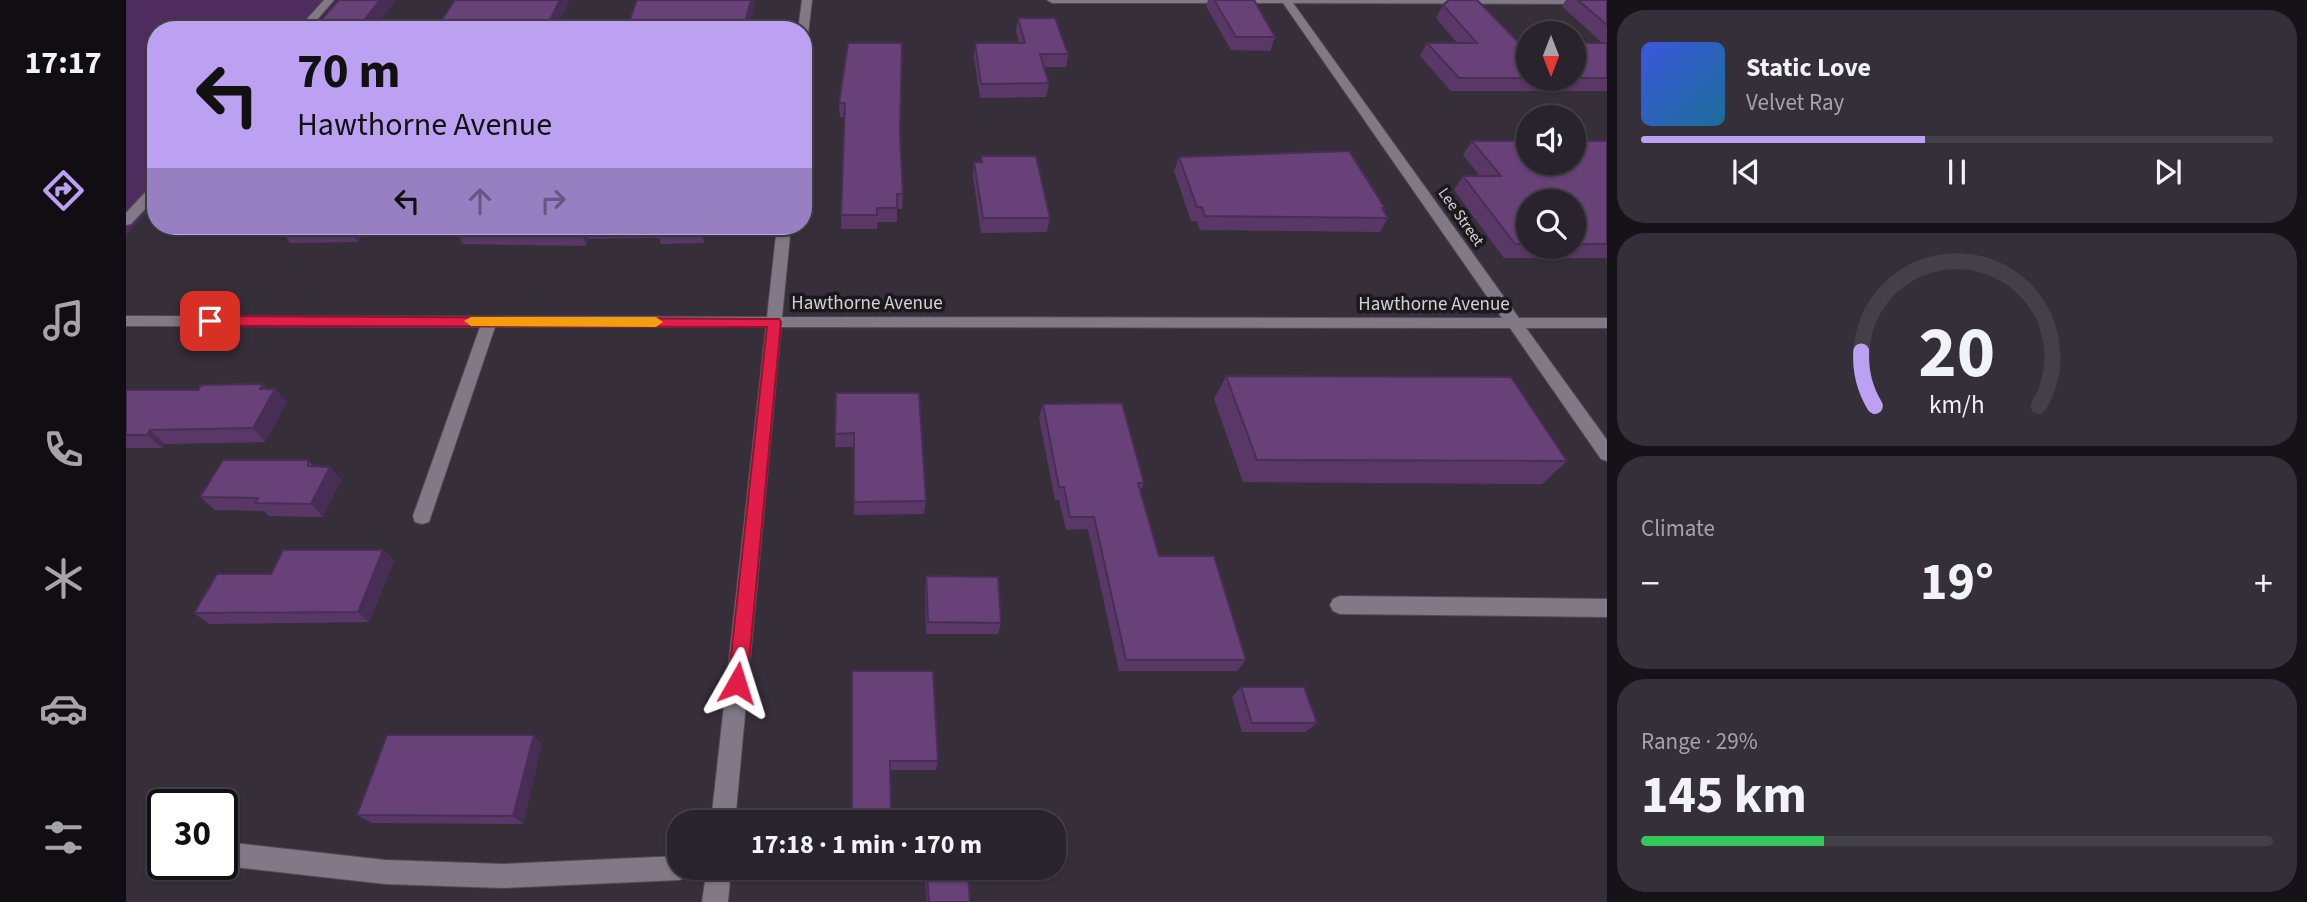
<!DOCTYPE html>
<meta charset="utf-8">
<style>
:root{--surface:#28232c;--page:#342f38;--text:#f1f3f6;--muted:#a5a4a9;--line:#444048;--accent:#bca0f2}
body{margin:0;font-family:"Source Sans 3",sans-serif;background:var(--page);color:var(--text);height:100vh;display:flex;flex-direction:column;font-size:26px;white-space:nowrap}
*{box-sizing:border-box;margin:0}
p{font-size:23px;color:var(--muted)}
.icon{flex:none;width:38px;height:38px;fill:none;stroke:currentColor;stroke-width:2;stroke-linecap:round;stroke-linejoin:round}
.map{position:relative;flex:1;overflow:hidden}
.details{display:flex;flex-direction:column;gap:10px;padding:10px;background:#161318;width:700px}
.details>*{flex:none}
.top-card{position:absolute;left:21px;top:21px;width:665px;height:214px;border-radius:28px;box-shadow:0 2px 5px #0004,0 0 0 2px var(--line);background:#bca0f2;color:#111;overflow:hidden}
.needle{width:46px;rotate:180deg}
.controls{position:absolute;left:1390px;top:21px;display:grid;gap:14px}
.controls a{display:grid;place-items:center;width:70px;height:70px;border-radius:50%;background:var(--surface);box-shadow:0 2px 5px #0004,0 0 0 2px var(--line);font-size:35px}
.speed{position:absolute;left:21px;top:789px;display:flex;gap:14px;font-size:35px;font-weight:700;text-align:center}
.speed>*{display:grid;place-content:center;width:91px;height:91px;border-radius:50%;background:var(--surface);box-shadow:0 2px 5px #0004,0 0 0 2px var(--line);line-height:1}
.speed .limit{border:4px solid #111;border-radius:10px;background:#fff;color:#111}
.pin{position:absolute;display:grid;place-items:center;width:60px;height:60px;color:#fff;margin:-30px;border-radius:14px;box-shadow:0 4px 10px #0006}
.me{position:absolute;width:77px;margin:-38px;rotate:6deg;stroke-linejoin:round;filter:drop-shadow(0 0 5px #0008)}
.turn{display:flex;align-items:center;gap:24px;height:147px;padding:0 35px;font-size:32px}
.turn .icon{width:91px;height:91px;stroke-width:2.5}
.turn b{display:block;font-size:49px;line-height:60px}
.lanes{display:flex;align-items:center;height:66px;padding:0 35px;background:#0003;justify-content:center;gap:35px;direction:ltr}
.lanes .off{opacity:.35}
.big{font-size:52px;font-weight:700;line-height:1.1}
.details .card{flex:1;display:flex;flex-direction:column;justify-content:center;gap:10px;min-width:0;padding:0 24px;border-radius:28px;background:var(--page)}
.details .dial{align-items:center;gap:0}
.dial svg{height:182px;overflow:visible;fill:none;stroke:var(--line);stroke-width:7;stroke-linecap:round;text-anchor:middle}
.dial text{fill:var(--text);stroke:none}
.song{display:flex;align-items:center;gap:21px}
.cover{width:84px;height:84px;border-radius:10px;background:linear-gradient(135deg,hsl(230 70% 55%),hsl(200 70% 35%))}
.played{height:7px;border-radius:4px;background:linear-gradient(90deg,var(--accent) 45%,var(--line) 45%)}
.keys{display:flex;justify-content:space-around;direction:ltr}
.heat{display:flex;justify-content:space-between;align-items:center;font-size:38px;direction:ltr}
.charge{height:10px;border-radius:5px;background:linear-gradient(90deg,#34c759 29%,var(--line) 0)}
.trip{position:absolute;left:541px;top:810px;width:399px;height:70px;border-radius:28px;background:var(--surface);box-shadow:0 2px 5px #0004,0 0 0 2px var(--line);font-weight:700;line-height:70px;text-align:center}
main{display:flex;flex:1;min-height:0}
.tab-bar{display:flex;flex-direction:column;width:126px;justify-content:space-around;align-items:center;background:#100e12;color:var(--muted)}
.tab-bar .icon{width:49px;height:49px}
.tab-bar .active{color:var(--accent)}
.tab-bar b{font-size:32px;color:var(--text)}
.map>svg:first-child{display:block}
.green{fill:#4f2c5e}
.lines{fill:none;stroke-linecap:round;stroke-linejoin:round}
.minor-casing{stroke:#514b54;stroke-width:2}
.minor{fill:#817985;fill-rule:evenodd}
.wall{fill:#593867;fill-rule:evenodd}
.shaded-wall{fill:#482e54}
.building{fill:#674178;stroke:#482e54;stroke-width:2}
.route{fill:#e11d48;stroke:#92132f;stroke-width:2}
.slow{fill:#f59e0b}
.labels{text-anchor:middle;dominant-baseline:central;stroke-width:7;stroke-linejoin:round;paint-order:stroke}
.far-street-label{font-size:16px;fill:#d4d0d7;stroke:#1c191d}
.street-label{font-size:19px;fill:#d4d0d7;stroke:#1c191d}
</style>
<main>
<nav class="tab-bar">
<b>17:17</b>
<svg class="icon active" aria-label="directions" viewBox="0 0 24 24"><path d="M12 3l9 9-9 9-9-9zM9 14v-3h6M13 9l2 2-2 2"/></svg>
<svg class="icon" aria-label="music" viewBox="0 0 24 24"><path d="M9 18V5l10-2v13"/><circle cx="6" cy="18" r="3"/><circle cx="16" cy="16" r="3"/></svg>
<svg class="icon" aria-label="phone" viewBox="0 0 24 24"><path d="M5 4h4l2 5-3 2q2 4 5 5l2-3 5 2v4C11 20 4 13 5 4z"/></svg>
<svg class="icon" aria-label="climate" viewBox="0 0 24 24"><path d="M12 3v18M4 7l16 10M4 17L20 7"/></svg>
<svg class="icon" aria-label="car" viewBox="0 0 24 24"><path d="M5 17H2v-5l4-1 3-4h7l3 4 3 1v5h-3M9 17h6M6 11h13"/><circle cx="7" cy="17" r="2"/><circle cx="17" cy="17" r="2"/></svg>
<svg class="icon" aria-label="filters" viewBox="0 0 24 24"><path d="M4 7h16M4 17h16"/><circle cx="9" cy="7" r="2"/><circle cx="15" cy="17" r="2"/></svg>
</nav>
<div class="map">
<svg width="1481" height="902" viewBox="0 0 1481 902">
<rect width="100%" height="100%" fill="#362f3a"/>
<!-- green -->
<path class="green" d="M 0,0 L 210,0 L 184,30 L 30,30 L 30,201 L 0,235 Z"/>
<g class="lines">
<defs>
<path id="minor" d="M 198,0 L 208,0 L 182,30 L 171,30 Z
M 676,0 L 686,0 L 682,35 L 677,38 L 677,30 L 672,30 Z
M 921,0 L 1481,0 L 1481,4 L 1167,3 L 1393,318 L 1481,318 L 1481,328 L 1400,328 L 1481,440 L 1481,461 L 1475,459 L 1384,328 L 655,327 L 609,822 L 585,822 L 640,327 L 369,327 L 305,516 L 303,522 L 296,524 L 289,522 L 287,516 L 354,327 L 0,326 L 0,316 L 641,317 L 651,226 L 665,226 L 656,317 L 1376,318 L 1157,3 L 926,3 Z
M 30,185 L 30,197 L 5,224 L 0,225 L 0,213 L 25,186 Z
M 1214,596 L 1481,599 L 1481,617 L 1214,614 L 1207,611 L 1204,605 L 1207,599 Z
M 99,842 L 259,860 L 377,864 L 553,856 L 553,868 L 565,868 L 562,877 L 553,880 L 377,888 L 259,884 L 99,866 L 95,864 L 96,843 Z
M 581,868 L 605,868 L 602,902 L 576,902 Z"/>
</defs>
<!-- minor casing -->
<use href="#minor" class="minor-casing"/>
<!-- minor -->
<use href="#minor" class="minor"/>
</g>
<!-- wall -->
<path class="wall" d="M 1082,0 L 1128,0 L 1149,37 L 1144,51 L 1105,50 L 1080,6 Z
M 1440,0 L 1481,0 L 1481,91 L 1325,91 L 1294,56 L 1301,43 L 1331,43 L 1310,18 L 1317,5 L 1393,43 L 1402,43 L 1402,79 L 1447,79 L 1447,43 L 1476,43 L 1436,6 Z
M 892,18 L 942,54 L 940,67 L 918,67 L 923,83 L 920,97 L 854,98 L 848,57 L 849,43 L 893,43 L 890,31 Z
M 722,43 L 774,135 L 777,194 L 776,209 L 771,209 L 771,222 L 751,222 L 751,229 L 715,229 L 719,117 L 714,117 L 713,103 Z
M 1346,141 L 1481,141 L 1481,258 L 1378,258 L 1328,190 L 1337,176 L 1354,176 L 1337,155 ZM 1402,201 L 1447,201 L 1447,247 L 1402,247 Z
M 855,156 L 924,218 L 921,232 L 855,233 L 847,176 L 848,162 L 855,162 Z
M 1053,157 L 1259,208 L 1258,211 L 1262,218 L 1254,232 L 1074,230 L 1070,221 L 1065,221 L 1048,171 Z
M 157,226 L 242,226 L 232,242 L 164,243 L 155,229 Z
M 332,226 L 581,226 L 578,243 L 535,244 L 533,238 L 462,239 L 460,246 L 337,244 L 330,230 Z
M 1100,376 L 1441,461 L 1416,484 L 1117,482 L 1088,399 Z
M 137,384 L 142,389 L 149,389 L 161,402 L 139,442 L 39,444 L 36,448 L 0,448 L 0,390 L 72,390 Z
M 710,393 L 800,501 L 798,514 L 728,515 L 728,447 L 709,447 Z
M 917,404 L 1018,483 L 1014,492 L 1033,556 L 1120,660 L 1111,671 L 993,671 L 962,529 L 940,530 L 933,500 L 929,500 L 913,418 Z
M 182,460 L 187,466 L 204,467 L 215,480 L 197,517 L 143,516 L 138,511 L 89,510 L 74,497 Z
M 257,550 L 268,561 L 243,622 L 83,624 L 68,613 L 145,574 Z
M 800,576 L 875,623 L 872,634 L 800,634 L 799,588 Z
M 726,671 L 812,761 L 810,770 L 764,770 Z
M 1115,687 L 1191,723 L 1179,732 L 1116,732 L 1106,697 Z
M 416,744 L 397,824 L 246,823 L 231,815 Z
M 801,876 L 844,902 L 801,902 L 799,882 Z"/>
<!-- shaded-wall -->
<path class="shaded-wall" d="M 254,0 L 270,0 L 247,30 L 230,30 Z
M 434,0 L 444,0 L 429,30 L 419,30 Z
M 625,0 L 630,0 L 622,30 L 617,30 Z
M 225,226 L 242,226 L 232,242 L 223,228 Z
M 457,226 L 462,239 L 460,246 L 455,232 Z
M 575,226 L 581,226 L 578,243 L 575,229 Z
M 137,384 L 146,394 L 149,389 L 161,402 L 139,442 L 127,428 L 134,389 Z
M 24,430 L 39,444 L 36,448 L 21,435 Z
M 204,467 L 215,480 L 197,517 L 185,504 Z
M 257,550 L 268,561 L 243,622 L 232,612 Z
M 408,735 L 416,744 L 397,824 L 387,816 Z"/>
<!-- building -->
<path class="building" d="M 213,0 L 254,0 L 230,30 L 186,30 Z
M 329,0 L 434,0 L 419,30 L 309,30 Z
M 511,0 L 625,0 L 617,30 L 500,30 Z
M 1088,0 L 1128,0 L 1149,37 L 1110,37 Z
M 1323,0 L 1351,0 L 1393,43 L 1402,43 L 1402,78 L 1333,78 L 1301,43 L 1351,43 L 1317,5 Z
M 1452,0 L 1481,0 L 1481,25 Z
M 892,18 L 929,18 L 942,54 L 914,54 L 923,83 L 855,84 L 849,43 L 899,43 Z
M 722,43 L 776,43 L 774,135 L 777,194 L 771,194 L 771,208 L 751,208 L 751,215 L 715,215 L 719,103 L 713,103 Z
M 1447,43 L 1481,43 L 1481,78 L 1447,78 Z
M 1346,141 L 1402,141 L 1402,163 L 1447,163 L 1447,141 L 1481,141 L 1481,244 L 1447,244 L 1447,201 L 1402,201 L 1402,244 L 1389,244 L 1337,176 L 1375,176 Z
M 1223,151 L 1259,208 L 1256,208 L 1262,218 L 1079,216 L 1076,207 L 1071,207 L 1053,157 Z
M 855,156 L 910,156 L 924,218 L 857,218 L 848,162 L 856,162 Z
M 157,226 L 225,226 L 223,228 L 155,229 Z
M 332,226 L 457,226 L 455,232 L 330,230 Z
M 532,226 L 575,226 L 575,229 L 531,229 Z
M 1100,376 L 1385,377 L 1441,461 L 1131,460 Z
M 137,384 L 134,389 L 149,389 L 127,428 L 24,430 L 21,435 L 0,435 L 0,390 L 72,390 L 75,385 Z
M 710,393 L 793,393 L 800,501 L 728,502 L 728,433 L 709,434 Z
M 996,403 L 1018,483 L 1012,483 L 1033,556 L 1088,556 L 1120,660 L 1000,660 L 968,517 L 944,517 L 938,487 L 933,487 L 917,404 Z
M 97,460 L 182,460 L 182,466 L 204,467 L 185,504 L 129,503 L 132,498 L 74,497 Z
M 157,550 L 257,550 L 232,612 L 68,613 L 91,574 L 145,574 Z
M 800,576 L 872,577 L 875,623 L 802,622 Z
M 726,671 L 807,671 L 812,761 L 764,761 L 765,822 L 726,822 Z
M 1115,687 L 1178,687 L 1191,723 L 1126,723 Z
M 261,735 L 408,735 L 387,816 L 231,815 Z
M 801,876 L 842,876 L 844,902 L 803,902 Z"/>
<!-- route -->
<path class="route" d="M 84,316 L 653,319 L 655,322 L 621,683 L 618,690 L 611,693 L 604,690 L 602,683 L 641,327 L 84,326 L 77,321 Z"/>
<!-- slow -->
<path class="slow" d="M 345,317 L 530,317 L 537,322 L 530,327 L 345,326 L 338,321 Z"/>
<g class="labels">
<!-- far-street labels -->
<g class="far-street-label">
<text transform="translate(1335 217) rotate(55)">Lee Street</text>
</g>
<!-- street labels -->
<g class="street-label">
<text x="741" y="303">Hawthorne Avenue</text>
<text x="1308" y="304">Hawthorne Avenue</text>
</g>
</g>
</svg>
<div class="controls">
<a><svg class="needle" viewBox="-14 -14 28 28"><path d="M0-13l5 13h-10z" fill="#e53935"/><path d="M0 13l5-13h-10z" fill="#a5a4a9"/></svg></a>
<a><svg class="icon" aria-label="sound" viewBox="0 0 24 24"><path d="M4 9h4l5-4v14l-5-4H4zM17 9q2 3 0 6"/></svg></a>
<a><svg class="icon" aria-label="search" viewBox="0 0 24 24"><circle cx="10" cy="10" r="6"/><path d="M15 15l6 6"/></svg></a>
</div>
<div class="speed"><div class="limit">30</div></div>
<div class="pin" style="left:84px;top:321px;background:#d93025"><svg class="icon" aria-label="arrive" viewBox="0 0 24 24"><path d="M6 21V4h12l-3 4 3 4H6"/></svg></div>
<svg class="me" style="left:611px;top:683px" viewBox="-20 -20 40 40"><path d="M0-17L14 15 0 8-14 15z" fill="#e11d48" stroke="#fff" stroke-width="4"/></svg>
<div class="trip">17:18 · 1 min · 170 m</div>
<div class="top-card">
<div class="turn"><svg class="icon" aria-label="left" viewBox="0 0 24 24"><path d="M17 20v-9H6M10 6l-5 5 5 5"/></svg><div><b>70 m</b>Hawthorne Avenue</div></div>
<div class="lanes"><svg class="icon" aria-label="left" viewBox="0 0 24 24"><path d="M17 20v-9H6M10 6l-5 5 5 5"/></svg><svg class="icon off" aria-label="ahead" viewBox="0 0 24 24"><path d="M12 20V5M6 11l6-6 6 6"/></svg><svg class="icon off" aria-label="right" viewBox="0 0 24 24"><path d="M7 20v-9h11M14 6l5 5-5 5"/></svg></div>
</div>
</div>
<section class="details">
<div class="card">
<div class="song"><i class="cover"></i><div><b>Static Love</b><p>Velvet Ray</p></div></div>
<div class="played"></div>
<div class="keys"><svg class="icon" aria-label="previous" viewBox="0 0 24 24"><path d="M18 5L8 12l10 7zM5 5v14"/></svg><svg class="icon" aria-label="pause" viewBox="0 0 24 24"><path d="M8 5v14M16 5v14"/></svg><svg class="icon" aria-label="next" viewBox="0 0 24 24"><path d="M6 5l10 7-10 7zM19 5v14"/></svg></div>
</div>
<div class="card dial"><svg viewBox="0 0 100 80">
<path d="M14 69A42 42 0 1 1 86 69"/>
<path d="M14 69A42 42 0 0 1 8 45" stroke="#bca0f2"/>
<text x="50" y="56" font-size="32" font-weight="700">20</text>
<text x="50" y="72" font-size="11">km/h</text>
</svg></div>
<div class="card"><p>Climate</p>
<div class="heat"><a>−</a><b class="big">19°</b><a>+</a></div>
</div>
<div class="card"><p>Range · 29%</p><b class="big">145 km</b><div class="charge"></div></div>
</section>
</main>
